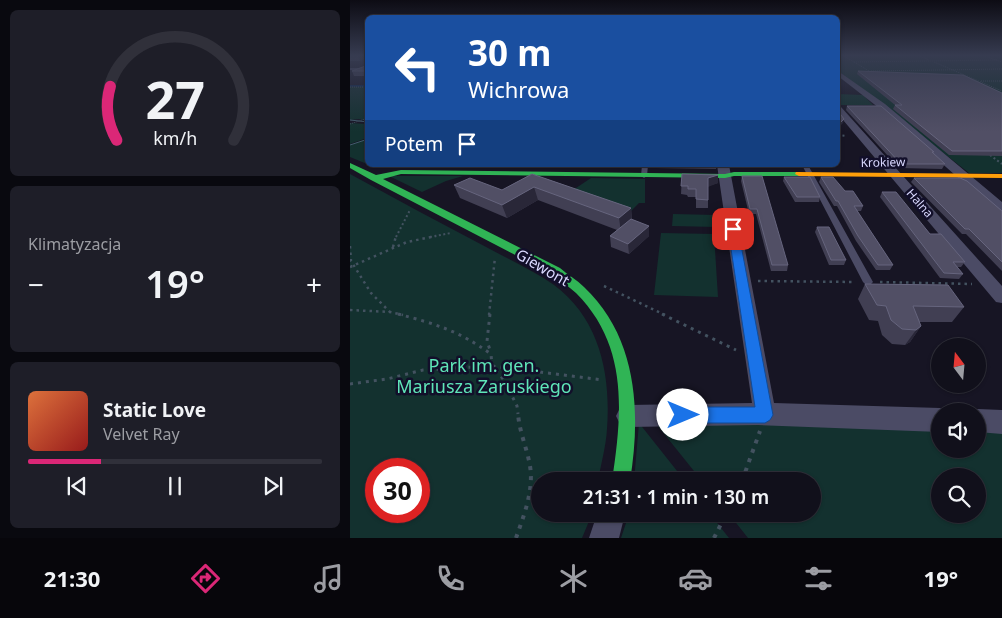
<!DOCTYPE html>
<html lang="pl">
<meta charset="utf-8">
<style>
:root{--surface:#11101b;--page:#1e1e28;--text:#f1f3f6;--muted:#9c9da3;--line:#30303a;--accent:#db2777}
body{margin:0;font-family:"Noto Sans",sans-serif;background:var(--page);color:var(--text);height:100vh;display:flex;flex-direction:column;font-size:19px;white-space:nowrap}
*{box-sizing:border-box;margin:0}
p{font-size:16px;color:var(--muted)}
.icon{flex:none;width:28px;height:28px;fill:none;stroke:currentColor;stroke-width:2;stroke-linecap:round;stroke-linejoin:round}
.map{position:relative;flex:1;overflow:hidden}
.panel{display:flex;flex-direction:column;gap:10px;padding:10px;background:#09090f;width:350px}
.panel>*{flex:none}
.top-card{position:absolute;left:15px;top:15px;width:475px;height:152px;border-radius:8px;box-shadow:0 1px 4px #0004,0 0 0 1px var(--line);background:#1a4fa0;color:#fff;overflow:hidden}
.needle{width:32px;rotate:344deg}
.controls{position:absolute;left:581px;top:338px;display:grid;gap:10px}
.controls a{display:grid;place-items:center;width:55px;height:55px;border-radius:50%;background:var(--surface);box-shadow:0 1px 4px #0004,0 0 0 1px var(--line);font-size:25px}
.speed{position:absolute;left:15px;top:458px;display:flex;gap:10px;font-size:25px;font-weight:700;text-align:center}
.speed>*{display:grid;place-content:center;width:65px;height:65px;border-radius:50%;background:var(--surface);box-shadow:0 1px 4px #0004,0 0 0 1px var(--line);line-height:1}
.speed .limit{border:8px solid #d22;background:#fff;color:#111}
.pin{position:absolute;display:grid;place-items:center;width:42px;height:42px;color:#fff;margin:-21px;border-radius:10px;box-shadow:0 2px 8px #0006}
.me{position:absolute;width:55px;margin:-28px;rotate:90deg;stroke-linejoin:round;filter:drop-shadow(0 0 4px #0008)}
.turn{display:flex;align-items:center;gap:18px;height:105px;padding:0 20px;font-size:22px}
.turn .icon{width:65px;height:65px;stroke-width:2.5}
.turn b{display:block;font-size:35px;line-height:42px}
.then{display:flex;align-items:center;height:48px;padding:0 20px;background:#0003;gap:10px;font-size:19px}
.big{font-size:38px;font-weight:600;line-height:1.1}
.panel .widget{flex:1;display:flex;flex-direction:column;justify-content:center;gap:8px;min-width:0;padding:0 18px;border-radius:8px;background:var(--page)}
.panel .dial{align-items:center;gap:0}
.dial svg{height:130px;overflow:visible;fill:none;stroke:var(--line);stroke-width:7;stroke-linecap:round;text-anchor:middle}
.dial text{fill:var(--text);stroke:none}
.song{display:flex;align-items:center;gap:15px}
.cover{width:60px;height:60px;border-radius:8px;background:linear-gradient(135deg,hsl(20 70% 55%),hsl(0 70% 35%))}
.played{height:5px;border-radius:2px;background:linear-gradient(90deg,var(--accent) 25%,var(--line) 25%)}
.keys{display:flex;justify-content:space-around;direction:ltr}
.heat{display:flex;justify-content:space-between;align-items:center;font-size:28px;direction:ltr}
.trip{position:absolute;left:181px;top:472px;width:290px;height:50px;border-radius:25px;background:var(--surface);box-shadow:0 1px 4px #0004,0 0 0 1px var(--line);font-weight:600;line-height:50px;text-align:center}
.tab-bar{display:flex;height:80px;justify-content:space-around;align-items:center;background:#07060b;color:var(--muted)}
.tab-bar .icon{width:35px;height:35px}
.tab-bar .on{color:var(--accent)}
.tab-bar b{font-size:22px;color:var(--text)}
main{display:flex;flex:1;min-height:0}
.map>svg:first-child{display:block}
.green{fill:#13312f;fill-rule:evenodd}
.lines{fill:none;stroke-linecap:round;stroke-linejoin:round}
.stream{stroke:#0b274b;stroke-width:2}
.path-far4{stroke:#435260;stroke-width:1;stroke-dasharray:1 1;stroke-linecap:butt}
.path-far3{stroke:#435260;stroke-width:2;stroke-dasharray:2 2.5;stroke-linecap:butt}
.path-far2{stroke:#435260;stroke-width:2.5;stroke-dasharray:2.5 4;stroke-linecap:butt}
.path-far1{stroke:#435260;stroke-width:3;stroke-dasharray:3 5;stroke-linecap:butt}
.path{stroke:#435260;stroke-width:4;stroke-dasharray:4 6;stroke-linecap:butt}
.lane{fill:#4b4b65;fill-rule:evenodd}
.street{fill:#4b4b65;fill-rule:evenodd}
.fast{fill:#30b455;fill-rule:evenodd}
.slow{fill:#ff9f0a;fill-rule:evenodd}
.tram{stroke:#435c6d;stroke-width:1}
.wall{fill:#413f53}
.shaded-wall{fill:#292738}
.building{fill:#514f65;stroke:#66657e}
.route{fill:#1a73e8;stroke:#114b97}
.labels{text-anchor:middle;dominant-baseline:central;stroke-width:5;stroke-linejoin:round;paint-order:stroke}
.far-street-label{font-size:12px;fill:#dad9ff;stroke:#120f2a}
.street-label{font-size:15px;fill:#dad9ff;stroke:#120f2a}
.near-park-label{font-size:18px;fill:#5fe5b8;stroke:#120f2a}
</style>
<main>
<section class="panel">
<div class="widget dial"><svg viewBox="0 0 100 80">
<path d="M14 69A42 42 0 1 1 86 69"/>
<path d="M14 69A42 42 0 0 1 10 36" stroke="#db2777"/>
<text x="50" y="56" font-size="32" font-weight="700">27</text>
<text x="50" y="72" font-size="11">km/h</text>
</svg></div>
<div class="widget"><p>Klimatyzacja</p>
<div class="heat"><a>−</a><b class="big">19°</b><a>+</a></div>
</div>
<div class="widget">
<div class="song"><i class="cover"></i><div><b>Static Love</b><p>Velvet Ray</p></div></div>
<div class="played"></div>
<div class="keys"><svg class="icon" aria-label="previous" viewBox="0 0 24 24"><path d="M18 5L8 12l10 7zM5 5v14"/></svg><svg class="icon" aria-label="pause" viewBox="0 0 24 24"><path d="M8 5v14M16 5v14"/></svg><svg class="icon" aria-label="next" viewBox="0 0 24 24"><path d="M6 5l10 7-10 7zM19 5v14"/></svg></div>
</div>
</section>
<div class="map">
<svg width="652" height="538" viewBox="0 0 652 538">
<rect width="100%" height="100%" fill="#171524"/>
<!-- green -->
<path class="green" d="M 488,56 L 652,56 L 652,173 L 619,173 L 491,73 L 488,70 Z
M 0,85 L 17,85 L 17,121 L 9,119 L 0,120 Z
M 488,94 L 513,95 L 523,105 L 488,105 Z
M 0,123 L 17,124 L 17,138 L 0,144 Z
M 17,139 L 17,164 L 0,157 L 0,145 Z
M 0,174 C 46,199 92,224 138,248 C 160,260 184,271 204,285 C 250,319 261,375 257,429 C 256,446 251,464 248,481 L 190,481 L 190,514 L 242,514 L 232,538 L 0,538 ZM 26,469 L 69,469 L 69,511 L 26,511 Z
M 39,176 L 113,176 L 96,181 L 72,192 Z
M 241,178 L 295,179 L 295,203 L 289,203 L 280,212 L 220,192 Z
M 323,214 L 366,215 L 367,227 L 322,226 Z
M 311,233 L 364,234 L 368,297 L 304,295 Z
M 303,420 L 590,426 L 590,449 L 628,449 L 628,427 L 652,428 L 652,538 L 398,538 L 379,514 L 462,514 L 462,481 L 352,481 ZM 590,476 L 628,476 L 628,514 L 590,514 Z
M 289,423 L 335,481 L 284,481 Z
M 279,514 L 360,514 L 379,538 L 271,538 Z"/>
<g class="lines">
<!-- stream -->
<path class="stream" d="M 0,86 L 18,86"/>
<!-- path-far4 -->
<path class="path-far4" d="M 494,56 L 519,71
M 570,56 L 579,60
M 635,56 L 652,62
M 504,62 L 647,60
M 584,62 L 652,91
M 521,71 L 652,69
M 631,81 L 652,81
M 0,87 L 18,87
M 0,124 L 18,118"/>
<!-- path-far3 -->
<path class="path-far3" d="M 488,135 L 496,136
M 640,155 L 652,164
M 46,237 L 60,210
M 80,237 L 101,233"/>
<!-- path-far2 -->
<path class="path-far2" d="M 0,246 L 1,261 L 21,293 L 40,312
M 43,247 L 46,236
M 0,267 L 57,242 L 86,236
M 408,281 L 505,282
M 530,282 L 622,284
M 254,286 L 315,315
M 0,310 L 40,312 L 53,315
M 139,315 L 145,257"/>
<!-- path-far1 -->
<path class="path-far1" d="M 48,314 C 86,324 109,331 141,354 L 142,366 L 154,380 L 167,406 L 168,414
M 140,314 L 137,341 L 141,353
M 312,314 L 386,350
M 0,384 L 37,379 L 73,370 L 142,366 L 253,380"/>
<!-- path -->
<path class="path" d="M 392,481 L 410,431
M 166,538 C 174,515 184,490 180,466 C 177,448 169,431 168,413
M 364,538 L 376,514"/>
<!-- lane -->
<path class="lane" d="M 0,68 L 18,68 L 18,70 L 0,70 Z
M 292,165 L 298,165 L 297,176 L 294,178 L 291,176 Z
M 452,165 L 458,165 L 523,282 L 521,284 L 515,284 L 513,282 Z"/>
<!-- street -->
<path class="street" d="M 488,71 L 535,104 L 652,202 L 652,213 L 647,212 L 529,108 L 488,76 Z
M 488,106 L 491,107 L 652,286 L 652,303 L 646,302 L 488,114 Z
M 367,165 L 379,165 L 424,403 L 590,408 L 597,411 L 590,411 L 590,432 L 408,425 L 278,427 L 270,424 L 266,416 L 270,408 L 278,405 L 402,403 Z
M 628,409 L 652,410 L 652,434 L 628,432 L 628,411 L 623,411 Z
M 247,514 L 275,514 L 269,538 L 239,538 Z"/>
<!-- fast -->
<path class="fast" d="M 0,163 L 26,175 L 51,170 L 375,174 L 384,172 L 449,172 L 453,174 L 449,176 L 384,176 L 375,178 L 51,174 L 33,179 L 210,268 C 218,275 227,280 234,287 C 288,338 291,413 280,481 L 262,481 C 272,414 279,346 226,293 C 218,286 210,280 202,274 L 21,180 L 0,168 Z"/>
<!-- slow -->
<path class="slow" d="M 446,172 L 652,174 L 652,178 L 449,176 L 445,174 Z"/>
<!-- tram -->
<path class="tram" d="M 0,120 L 18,122
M 0,145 L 18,139"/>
</g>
<!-- wall -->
<path class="wall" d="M 0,56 L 18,56 L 10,61 L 0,61 Z
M 18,65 L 18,76 L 4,76 L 2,71 Z
M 508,71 L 652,93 L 652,156 L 599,155 L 543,109 L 545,105 L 507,74 Z
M 497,106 L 584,152 L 583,153 L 595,164 L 592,169 L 549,168 L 496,110 Z
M 136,165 L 195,165 L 194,166 L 136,166 Z
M 220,165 L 249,165 L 247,168 L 220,167 Z
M 305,165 L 367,165 L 366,169 L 305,168 Z
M 380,165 L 407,165 L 407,167 L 381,168 Z
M 429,165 L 452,165 L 451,168 L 430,167 Z
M 460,165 L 478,165 L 478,168 L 462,168 Z
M 182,174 L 281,208 L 282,220 L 299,226 L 299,236 L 279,254 L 261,247 L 260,236 L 267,230 L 188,200 L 157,218 L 110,198 L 104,185 L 152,190 Z
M 332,174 L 368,175 L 368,183 L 358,186 L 358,208 L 346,208 L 346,197 L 338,197 L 337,195 L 331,194 Z
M 392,176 L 438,265 L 437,271 L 421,271 L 406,214 L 399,214 L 391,181 Z
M 434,177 L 470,197 L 469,202 L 445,202 L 433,181 Z
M 471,177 L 495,191 L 513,206 L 511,211 L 507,211 L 543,265 L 540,270 L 526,270 L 506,241 L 487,206 L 484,206 L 469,182 Z
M 564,178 L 652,211 L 652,271 L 616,234 L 612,234 L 561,182 Z
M 532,192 L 580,234 L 615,262 L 611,267 L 607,267 L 613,274 L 609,279 L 590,278 L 530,197 Z
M 467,227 L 496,260 L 494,265 L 479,265 L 465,232 Z
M 515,284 L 614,307 L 602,322 L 569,322 L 571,326 L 560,342 L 555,345 L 542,344 L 532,335 L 528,321 L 519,320 L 508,299 Z"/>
<!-- shaded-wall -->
<path class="shaded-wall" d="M 10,56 L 18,56 L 18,58 L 10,61 L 8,57 Z
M 494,119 L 493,123 L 488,128 L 488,125 Z
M 368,175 L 368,183 L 358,187 L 358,178 Z
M 184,187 L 188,200 L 157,218 L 152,205 Z
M 281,208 L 282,222 L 271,232 L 269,218 Z
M 299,226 L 299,236 L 279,254 L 278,244 Z
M 571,326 L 560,342 L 555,345 L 566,330 Z"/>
<!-- building -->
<path class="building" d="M 18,65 L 18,71 L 2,71 Z
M 508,71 L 613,75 L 652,93 L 652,151 L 602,151 L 545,105 L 552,105 Z
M 497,106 L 531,106 L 584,152 L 582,152 L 595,164 L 551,164 Z
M 488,110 L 488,111 L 494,119 L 488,125 Z
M 182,174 L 281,208 L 269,218 L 184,187 L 152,205 L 104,185 L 120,178 L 152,190 Z
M 332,174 L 368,175 L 358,178 L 358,200 L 346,199 L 346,189 L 338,189 L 338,186 L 331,186 Z
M 392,176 L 412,176 L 438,265 L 422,265 L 407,209 L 400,209 Z
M 434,177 L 460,177 L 470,197 L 447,197 Z
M 471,177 L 483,177 L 495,191 L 503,191 L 513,206 L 504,206 L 543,265 L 528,265 L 508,236 L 488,201 L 486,201 Z
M 564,178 L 610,178 L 617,181 L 652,211 L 652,262 L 619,229 L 615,229 Z
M 532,192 L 546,192 L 580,234 L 591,234 L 615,262 L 603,262 L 613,274 L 594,273 Z
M 281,219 L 299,226 L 278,244 L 260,236 Z
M 467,227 L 479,227 L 496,260 L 481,260 Z
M 515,284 L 598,285 L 614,307 L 563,306 L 571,326 L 566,330 L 552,329 L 541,320 L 536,306 L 527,305 Z"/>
<!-- sky -->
<linearGradient id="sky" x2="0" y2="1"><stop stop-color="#0d0c14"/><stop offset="0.42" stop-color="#363b50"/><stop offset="1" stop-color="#363b50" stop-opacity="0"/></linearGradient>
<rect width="652" height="132" fill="url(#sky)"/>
<!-- route -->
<path class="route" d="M 383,226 L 388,229 L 423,415 L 420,420 L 415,423 L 333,423 L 328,420 L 325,415 L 328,409 L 333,407 L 405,407 L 378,229 Z"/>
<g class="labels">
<!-- far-street labels -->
<g class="far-street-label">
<text transform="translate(533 162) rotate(-1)">Krokiew</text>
<text transform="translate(570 203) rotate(49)">Halna</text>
</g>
<!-- street labels -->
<g class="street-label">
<text transform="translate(193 267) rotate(30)">Giewont</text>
</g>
<!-- near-park labels -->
<g class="near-park-label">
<text x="134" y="365">Park im. gen.<tspan x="134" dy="21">Mariusza Zaruskiego</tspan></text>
</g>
</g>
</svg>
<div class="controls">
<a><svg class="needle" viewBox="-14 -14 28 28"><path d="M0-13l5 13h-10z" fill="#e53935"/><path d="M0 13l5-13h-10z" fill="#9c9da3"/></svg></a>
<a><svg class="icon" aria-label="sound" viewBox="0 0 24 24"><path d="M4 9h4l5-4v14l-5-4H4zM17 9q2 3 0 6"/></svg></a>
<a><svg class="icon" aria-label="search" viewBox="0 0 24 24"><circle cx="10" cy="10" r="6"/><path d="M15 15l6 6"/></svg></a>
</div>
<div class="speed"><div class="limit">30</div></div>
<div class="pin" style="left:383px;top:229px;background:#d93025"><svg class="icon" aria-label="arrive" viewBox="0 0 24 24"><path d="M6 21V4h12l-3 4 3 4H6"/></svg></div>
<svg class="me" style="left:333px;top:415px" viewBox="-20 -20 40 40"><circle r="19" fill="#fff"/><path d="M0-13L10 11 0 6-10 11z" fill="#1a73e8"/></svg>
<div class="trip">21:31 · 1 min · 130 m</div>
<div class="top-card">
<div class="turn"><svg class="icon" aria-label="left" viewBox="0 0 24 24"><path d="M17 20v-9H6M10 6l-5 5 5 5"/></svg><div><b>30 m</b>Wichrowa</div></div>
<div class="then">Potem<svg class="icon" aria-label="arrive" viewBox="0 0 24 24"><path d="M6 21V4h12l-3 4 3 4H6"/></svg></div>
</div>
</div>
</main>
<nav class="tab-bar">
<b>21:30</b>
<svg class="icon on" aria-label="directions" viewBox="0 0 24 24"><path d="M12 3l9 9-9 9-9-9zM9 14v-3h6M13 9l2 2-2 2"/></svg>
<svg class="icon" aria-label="music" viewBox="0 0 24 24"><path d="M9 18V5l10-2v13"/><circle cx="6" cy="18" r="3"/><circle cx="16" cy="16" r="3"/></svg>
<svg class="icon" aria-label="phone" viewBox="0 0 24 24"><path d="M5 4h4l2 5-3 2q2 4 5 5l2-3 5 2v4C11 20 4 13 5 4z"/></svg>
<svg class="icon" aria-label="climate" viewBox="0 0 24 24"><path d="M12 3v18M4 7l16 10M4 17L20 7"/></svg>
<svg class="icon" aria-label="car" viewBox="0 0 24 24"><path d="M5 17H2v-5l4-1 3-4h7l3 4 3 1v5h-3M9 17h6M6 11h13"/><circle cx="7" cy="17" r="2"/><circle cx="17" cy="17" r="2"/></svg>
<svg class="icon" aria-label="filters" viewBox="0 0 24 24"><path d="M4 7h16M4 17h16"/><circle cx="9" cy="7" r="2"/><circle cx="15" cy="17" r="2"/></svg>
<b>19°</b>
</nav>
